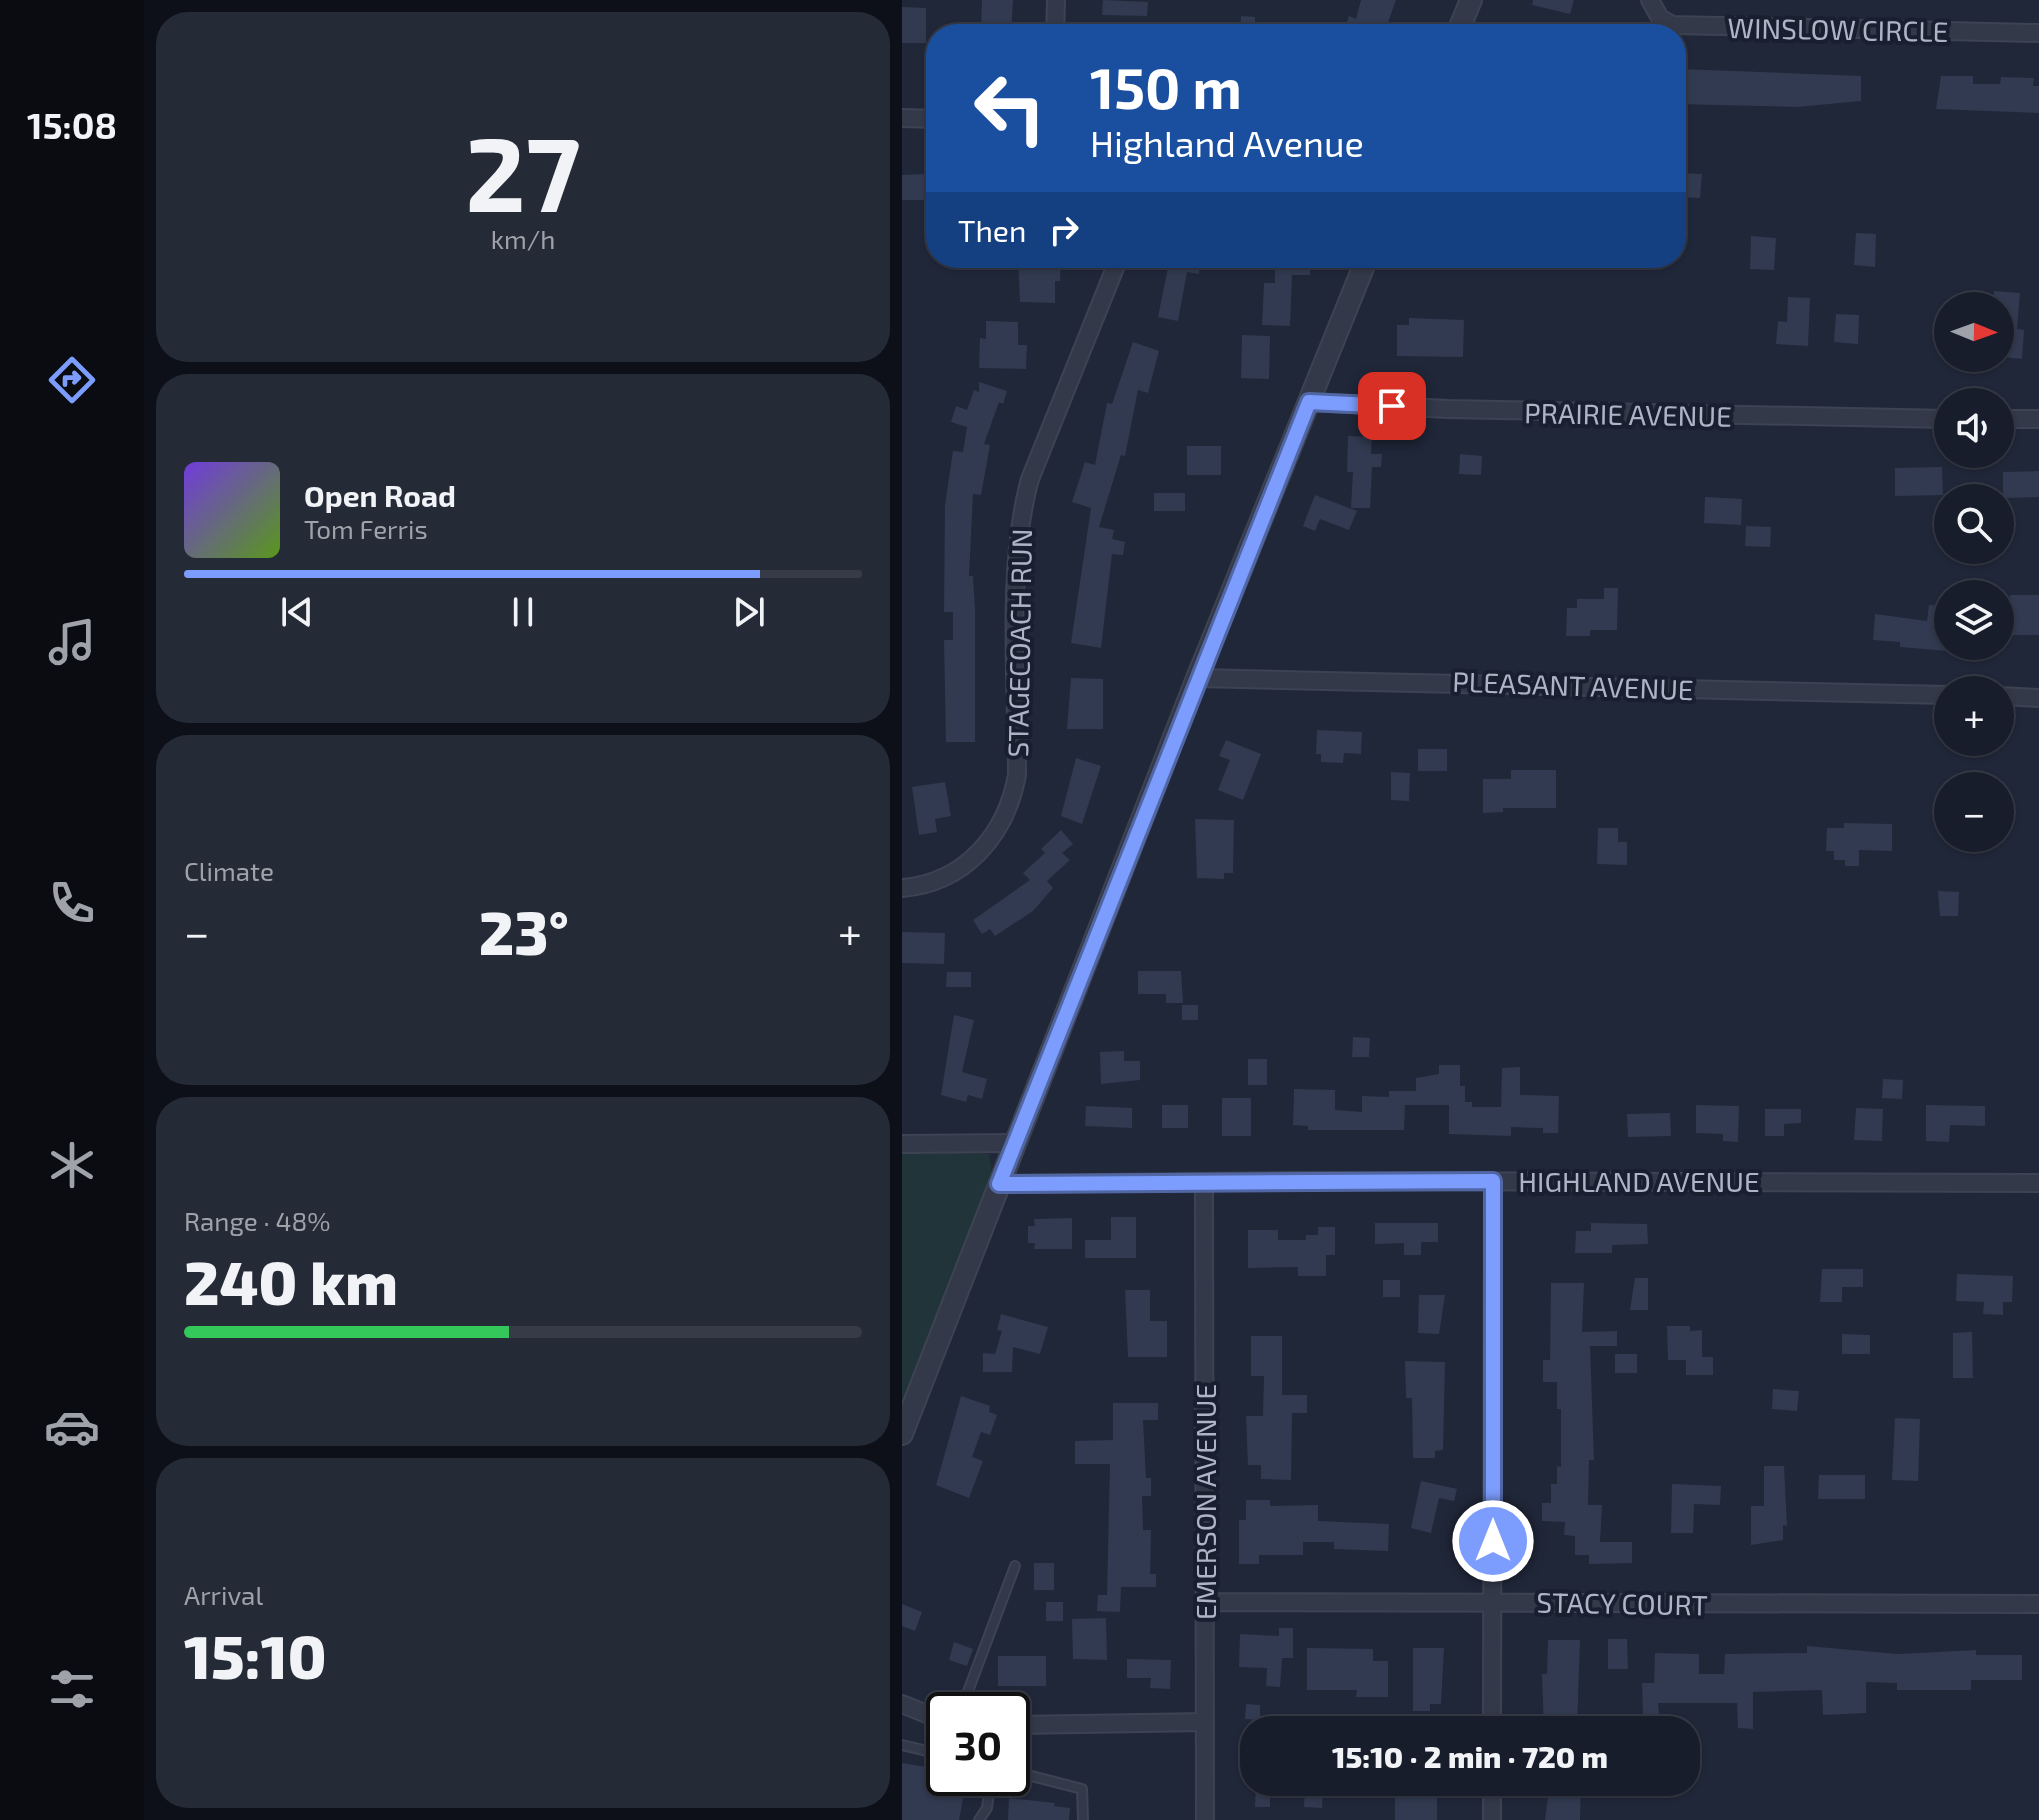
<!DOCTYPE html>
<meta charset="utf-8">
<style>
:root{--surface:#181d2b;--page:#252a37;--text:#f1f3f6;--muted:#9fa2a9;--line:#363b47;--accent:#7c9dfd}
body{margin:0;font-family:"Exo 2",sans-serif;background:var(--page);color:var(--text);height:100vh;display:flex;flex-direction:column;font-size:30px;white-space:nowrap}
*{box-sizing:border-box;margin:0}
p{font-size:26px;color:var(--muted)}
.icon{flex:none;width:44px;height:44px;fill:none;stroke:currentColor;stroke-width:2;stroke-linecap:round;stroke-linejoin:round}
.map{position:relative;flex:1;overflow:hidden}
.side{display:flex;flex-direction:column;gap:12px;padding:12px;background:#0d1018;width:758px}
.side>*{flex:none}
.hud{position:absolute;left:24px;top:24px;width:760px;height:244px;border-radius:32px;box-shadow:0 2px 6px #0004,0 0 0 2px var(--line);background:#1a4fa0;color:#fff;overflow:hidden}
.needle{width:52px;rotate:91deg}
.tools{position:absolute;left:1032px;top:292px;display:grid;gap:16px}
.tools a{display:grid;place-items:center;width:80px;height:80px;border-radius:50%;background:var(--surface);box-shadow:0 2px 6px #0004,0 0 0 2px var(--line);font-size:40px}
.speed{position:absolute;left:24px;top:1692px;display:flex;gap:16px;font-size:40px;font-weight:700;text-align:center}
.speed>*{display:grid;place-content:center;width:104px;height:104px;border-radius:50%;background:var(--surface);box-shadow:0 2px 6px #0004,0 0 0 2px var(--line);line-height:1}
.speed .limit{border:4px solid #111;border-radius:12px;background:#fff;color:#111}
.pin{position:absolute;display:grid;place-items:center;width:68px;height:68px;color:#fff;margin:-34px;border-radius:16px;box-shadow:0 4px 12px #0006}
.me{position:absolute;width:88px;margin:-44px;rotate:0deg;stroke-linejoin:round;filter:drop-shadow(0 0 6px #0008)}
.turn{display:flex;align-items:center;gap:28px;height:168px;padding:0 32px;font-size:36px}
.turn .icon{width:104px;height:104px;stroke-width:2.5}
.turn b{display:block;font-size:56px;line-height:68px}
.then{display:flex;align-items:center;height:76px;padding:0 32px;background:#0003;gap:16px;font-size:30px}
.big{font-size:60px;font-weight:800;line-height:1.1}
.side .card{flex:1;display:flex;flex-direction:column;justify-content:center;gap:12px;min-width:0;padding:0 28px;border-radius:32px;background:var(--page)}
.side .dial{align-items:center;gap:0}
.dial b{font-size:104px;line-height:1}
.song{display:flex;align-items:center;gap:24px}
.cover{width:96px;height:96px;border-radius:12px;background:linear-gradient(135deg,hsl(260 70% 55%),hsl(90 70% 35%))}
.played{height:8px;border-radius:4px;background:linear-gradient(90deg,var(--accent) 85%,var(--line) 85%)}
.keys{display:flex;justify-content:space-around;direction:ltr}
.heat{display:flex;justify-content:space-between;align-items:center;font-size:44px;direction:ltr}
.charge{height:12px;border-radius:6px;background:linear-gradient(90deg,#34c759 48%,var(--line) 0)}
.trip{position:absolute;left:338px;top:1716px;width:460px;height:80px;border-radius:32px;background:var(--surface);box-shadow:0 2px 6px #0004,0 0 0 2px var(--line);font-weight:800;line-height:80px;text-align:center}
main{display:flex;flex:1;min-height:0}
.tabs{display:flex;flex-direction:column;width:144px;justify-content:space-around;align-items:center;background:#0a0c11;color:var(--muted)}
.tabs .icon{width:56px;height:56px}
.tabs .selected{color:var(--accent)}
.tabs b{font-size:36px;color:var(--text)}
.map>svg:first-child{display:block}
.green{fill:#21343a}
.building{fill:#313a50}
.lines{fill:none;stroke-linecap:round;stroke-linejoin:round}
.service-casing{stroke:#3d4353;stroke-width:12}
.minor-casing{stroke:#3d4353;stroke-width:20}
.tertiary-casing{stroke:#3d4353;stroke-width:24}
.service{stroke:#333949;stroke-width:8}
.minor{stroke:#333949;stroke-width:16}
.tertiary{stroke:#333949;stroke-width:20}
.route-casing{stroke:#5166a4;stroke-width:20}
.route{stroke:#7c9dfd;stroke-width:14}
.labels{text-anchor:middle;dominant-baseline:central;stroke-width:8;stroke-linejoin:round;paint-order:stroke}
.street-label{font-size:28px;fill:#aeb4c6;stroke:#191f2e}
</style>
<main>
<nav class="tabs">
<b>15:08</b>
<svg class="icon selected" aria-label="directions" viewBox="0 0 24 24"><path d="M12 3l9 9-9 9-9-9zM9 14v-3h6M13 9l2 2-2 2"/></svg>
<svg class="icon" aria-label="music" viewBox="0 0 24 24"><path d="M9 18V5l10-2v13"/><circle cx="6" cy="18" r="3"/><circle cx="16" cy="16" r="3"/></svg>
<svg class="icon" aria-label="phone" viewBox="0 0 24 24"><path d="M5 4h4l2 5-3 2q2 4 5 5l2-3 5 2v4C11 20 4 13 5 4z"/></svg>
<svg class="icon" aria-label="climate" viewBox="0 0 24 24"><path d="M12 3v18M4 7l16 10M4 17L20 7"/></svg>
<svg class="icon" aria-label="car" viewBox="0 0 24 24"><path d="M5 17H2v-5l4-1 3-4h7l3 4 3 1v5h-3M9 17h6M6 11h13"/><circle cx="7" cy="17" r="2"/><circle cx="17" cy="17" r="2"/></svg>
<svg class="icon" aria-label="filters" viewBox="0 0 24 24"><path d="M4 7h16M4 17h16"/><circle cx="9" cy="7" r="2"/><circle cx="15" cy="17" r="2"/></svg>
</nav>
<section class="side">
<div class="card dial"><b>27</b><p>km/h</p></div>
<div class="card">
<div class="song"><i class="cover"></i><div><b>Open Road</b><p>Tom Ferris</p></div></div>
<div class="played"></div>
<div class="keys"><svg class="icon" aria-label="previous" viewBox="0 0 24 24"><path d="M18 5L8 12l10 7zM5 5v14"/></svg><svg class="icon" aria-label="pause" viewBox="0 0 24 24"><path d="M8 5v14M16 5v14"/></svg><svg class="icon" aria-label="next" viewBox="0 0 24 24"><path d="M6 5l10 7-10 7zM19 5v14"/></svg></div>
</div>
<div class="card"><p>Climate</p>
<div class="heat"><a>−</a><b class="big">23°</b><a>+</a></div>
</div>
<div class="card"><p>Range · 48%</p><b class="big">240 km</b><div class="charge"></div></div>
<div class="card"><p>Arrival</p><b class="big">15:10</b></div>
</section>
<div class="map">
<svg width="1137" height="1820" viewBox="0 0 1137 1820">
<rect width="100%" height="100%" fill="#202739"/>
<!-- green -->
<path class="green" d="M 0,1152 L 87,1154 L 90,1174 L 0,1403 Z"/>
<!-- building -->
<path class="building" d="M 80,0 L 111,0 L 109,34 L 79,34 Z
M 201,0 L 246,2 L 245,16 L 200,15 Z
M 459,0 L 494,0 L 482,34 L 441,34 L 447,16 L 454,19 Z
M 631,0 L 672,0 L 668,14 L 630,5 Z
M 0,7 L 24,8 L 24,43 L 0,43 Z
M 339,16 L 353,17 L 353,34 L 338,34 Z
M 778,69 L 959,76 L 959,101 L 895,107 L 777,104 Z
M 1039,76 L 1071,76 L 1071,84 L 1098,84 L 1099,77 L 1132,78 L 1131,86 L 1137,86 L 1137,113 L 1034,109 Z
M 774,173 L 800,174 L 798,198 L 774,197 Z
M 25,174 L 25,200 L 0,200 L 0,175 Z
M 954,233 L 974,234 L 973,267 L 952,265 Z
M 849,236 L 874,238 L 872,270 L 848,269 Z
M 116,258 L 159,258 L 158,281 L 153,281 L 153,303 L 118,302 Z
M 268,258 L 299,258 L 297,274 L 285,272 L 276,321 L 256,317 Z
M 373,258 L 409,258 L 408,275 L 390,275 L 388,326 L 360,325 L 362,283 L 373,283 Z
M 1092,291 L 1118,293 L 1115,329 L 1122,330 L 1120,359 L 1098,357 L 1098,306 L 1091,306 Z
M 886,297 L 908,298 L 906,346 L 874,344 L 876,321 L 885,322 Z
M 934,314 L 957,315 L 956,344 L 932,342 Z
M 507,318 L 562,320 L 561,357 L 495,356 L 495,325 L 507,325 Z
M 84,321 L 116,322 L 116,345 L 125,345 L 124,369 L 77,368 L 78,338 L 84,339 Z
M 340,335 L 368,336 L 367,379 L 339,378 Z
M 231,342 L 257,351 L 246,393 L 236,390 L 223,456 L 219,455 L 197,527 L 212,530 L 210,539 L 223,542 L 221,555 L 210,554 L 199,648 L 169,643 L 189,508 L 170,502 L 183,462 L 193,465 L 205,403 L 210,404 Z
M 77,382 L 105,391 L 101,404 L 97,402 L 82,444 L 88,445 L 79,495 L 71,494 L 67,576 L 71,576 L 73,610 L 73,742 L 44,742 L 42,640 L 51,640 L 51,612 L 42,612 L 43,505 L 51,451 L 61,452 L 65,427 L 49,422 L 54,406 L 65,410 L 72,390 L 77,392 Z
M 446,436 L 470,437 L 469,454 L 480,454 L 479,467 L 470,467 L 468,508 L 449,508 L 451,472 L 445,472 Z
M 285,446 L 319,446 L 319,475 L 285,475 Z
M 558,454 L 580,456 L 579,475 L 557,474 Z
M 1040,467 L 1041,495 L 993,496 L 993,468 Z
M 1137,471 L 1137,497 L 1101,498 L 1101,472 Z
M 252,493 L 283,493 L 283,511 L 252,511 Z
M 413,495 L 455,511 L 447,530 L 418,519 L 413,531 L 401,526 Z
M 803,497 L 840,499 L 839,525 L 802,523 Z
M 844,526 L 869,527 L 868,547 L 843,546 Z
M 702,588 L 716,588 L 715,630 L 688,630 L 688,636 L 664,636 L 665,608 L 675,608 L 675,599 L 702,599 Z
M 1108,595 L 1137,595 L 1137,635 L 1108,635 Z
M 1027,605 L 1046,606 L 1046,651 L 998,647 L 998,642 L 971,640 L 973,614 L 1025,621 Z
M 169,678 L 201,679 L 201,729 L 165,729 Z
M 415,730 L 460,732 L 459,754 L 442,753 L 441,763 L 419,762 L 419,754 L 414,754 Z
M 324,740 L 359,754 L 341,800 L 316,790 L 328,760 L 317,756 Z
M 516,749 L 545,749 L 545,771 L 516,771 Z
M 174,758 L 199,766 L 180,824 L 159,816 Z
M 609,770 L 654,770 L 654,808 L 601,808 L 601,812 L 581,813 L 581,779 L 609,779 Z
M 489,772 L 508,773 L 507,801 L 489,800 Z
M 43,782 L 49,816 L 33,819 L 35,832 L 17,835 L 10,787 Z
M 293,819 L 332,820 L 331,873 L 322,873 L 322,879 L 295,878 Z
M 942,823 L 990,824 L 990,851 L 957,850 L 957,866 L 943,866 L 943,860 L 932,860 L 932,851 L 924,851 L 925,828 L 942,828 Z
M 696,828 L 716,828 L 716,842 L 725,842 L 725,865 L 695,864 Z
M 159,830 L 171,844 L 160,853 L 168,860 L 145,881 L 151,888 L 131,911 L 93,936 L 88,929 L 80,934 L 71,920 L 128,880 L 121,873 L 143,853 L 139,849 Z
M 1036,891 L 1057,892 L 1056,916 L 1038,916 Z
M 0,932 L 43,933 L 42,964 L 0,963 Z
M 236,971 L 279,971 L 281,1003 L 264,1003 L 264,994 L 236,994 Z
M 45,972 L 69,972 L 69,987 L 44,987 Z
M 280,1005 L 296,1005 L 296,1020 L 280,1020 Z
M 52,1015 L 72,1020 L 60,1072 L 85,1079 L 80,1099 L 66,1095 L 64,1102 L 39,1095 Z
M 451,1037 L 468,1038 L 467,1057 L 450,1057 Z
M 222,1051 L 222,1061 L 238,1061 L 238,1080 L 199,1084 L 198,1052 Z
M 346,1059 L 365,1059 L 365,1085 L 346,1085 Z
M 537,1065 L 558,1065 L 558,1086 L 563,1086 L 563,1102 L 570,1102 L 570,1107 L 599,1107 L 600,1068 L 618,1067 L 618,1095 L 657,1096 L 656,1133 L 641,1133 L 641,1128 L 609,1127 L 609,1136 L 547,1134 L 547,1105 L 503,1105 L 502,1130 L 406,1130 L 406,1126 L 391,1125 L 392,1089 L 433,1090 L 433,1110 L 460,1112 L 460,1096 L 487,1097 L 487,1091 L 514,1091 L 514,1078 L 537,1074 Z
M 981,1079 L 1001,1080 L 1000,1099 L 980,1098 Z
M 320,1098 L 349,1098 L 349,1136 L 320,1136 Z
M 260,1105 L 286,1105 L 286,1128 L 260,1128 Z
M 794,1105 L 837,1106 L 836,1142 L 821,1141 L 821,1134 L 794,1133 Z
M 1024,1105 L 1083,1106 L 1083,1126 L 1048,1125 L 1047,1142 L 1024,1141 Z
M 184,1106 L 230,1108 L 230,1128 L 183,1126 Z
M 954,1108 L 981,1109 L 980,1141 L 952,1140 Z
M 863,1109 L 899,1109 L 899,1123 L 882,1124 L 882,1136 L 863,1136 Z
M 768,1113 L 769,1136 L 726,1137 L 725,1114 Z
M 209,1217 L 234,1217 L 234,1258 L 183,1258 L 183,1240 L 209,1240 Z
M 170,1218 L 170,1249 L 132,1249 L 133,1243 L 126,1243 L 126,1226 L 133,1226 L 132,1219 Z
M 473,1223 L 536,1223 L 536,1242 L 519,1242 L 519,1255 L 502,1255 L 502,1243 L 473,1244 Z
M 689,1223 L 745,1224 L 746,1244 L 710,1245 L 710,1253 L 673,1253 L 674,1231 L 689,1231 Z
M 416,1227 L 433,1227 L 433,1255 L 424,1255 L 424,1276 L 396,1276 L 396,1267 L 346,1268 L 346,1230 L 376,1230 L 376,1240 L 404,1240 L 404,1235 L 416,1235 Z
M 920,1269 L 961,1269 L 961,1287 L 940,1287 L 940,1302 L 918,1302 Z
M 1055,1274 L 1111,1276 L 1110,1302 L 1101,1302 L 1101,1315 L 1081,1314 L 1082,1302 L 1054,1301 Z
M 733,1278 L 746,1278 L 746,1310 L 728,1310 Z
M 481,1280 L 498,1280 L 498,1297 L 481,1297 Z
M 649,1283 L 682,1283 L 680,1332 L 715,1331 L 715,1346 L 688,1346 L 692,1460 L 687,1460 L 686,1505 L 700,1505 L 698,1542 L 730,1542 L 730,1563 L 687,1564 L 687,1555 L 673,1555 L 673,1536 L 662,1535 L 663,1522 L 640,1521 L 640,1503 L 649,1503 L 649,1484 L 655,1484 L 655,1466 L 659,1467 L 659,1409 L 655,1409 L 655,1382 L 641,1382 L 641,1360 L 648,1360 Z
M 223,1290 L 248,1290 L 248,1321 L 265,1321 L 265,1357 L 226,1357 Z
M 517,1295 L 543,1295 L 537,1334 L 516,1333 Z
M 99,1314 L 146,1327 L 138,1354 L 111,1347 L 110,1372 L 81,1372 L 81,1353 L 93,1354 L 100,1331 L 95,1330 Z
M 765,1326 L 788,1326 L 788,1331 L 800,1330 L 800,1357 L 811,1357 L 811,1375 L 784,1375 L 784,1360 L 766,1360 Z
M 1070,1332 L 1071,1378 L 1051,1378 L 1051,1333 Z
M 940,1334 L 968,1335 L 968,1354 L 940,1354 Z
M 349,1336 L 380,1336 L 380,1395 L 405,1395 L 405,1413 L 390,1413 L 389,1480 L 359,1479 L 359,1465 L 346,1465 L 344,1416 L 361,1416 L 362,1376 L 349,1376 Z
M 713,1354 L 735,1354 L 735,1373 L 713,1373 Z
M 503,1361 L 543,1362 L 541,1450 L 533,1451 L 533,1458 L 511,1458 L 510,1398 L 504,1398 Z
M 871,1389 L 897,1391 L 895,1411 L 870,1409 Z
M 59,1396 L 88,1406 L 87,1412 L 95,1415 L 88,1435 L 79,1432 L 70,1457 L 81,1461 L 67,1498 L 34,1485 Z
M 211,1403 L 256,1403 L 256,1420 L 241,1420 L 244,1478 L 249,1478 L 249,1496 L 240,1496 L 241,1530 L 249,1530 L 248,1574 L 254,1574 L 254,1587 L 219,1587 L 218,1612 L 195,1611 L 196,1595 L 205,1595 L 208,1464 L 173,1464 L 173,1441 L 211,1440 Z
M 993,1418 L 1018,1419 L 1016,1481 L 990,1480 Z
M 862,1466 L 882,1466 L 885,1526 L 881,1525 L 881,1540 L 849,1545 L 849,1506 L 862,1506 Z
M 917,1475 L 963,1475 L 963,1499 L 916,1499 Z
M 519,1481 L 555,1489 L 552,1501 L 537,1498 L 529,1533 L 509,1528 Z
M 770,1484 L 819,1486 L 818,1505 L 792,1504 L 791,1533 L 769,1533 Z
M 344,1500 L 368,1500 L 368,1506 L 416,1505 L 416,1521 L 487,1524 L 486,1551 L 432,1549 L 432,1542 L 401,1542 L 401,1555 L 357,1555 L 357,1564 L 337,1564 L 337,1520 L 344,1520 Z
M 132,1563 L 152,1563 L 152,1590 L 132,1590 Z
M 144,1602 L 161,1602 L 161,1621 L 144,1621 Z
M 0,1604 L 20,1612 L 13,1631 L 0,1626 Z
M 204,1618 L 205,1660 L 171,1659 L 170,1619 Z
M 377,1628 L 391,1628 L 391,1658 L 380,1658 L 378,1687 L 364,1686 L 365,1668 L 337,1667 L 338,1634 L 377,1636 Z
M 706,1639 L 725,1639 L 726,1669 L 706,1669 Z
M 646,1640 L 678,1640 L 675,1730 L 642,1730 L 640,1674 L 645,1674 Z
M 52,1642 L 71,1649 L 65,1666 L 47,1660 Z
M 905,1646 L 995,1654 L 1074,1650 L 1074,1655 L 1120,1655 L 1120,1680 L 1069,1680 L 1069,1690 L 995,1690 L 995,1683 L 964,1682 L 964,1713 L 921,1715 L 920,1690 L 851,1692 L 851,1729 L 836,1728 L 835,1703 L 756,1703 L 757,1716 L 741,1716 L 740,1683 L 752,1683 L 753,1653 L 797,1654 L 797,1674 L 822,1674 L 823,1654 L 905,1653 Z
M 405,1648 L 471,1649 L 471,1661 L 486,1661 L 486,1697 L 454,1697 L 455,1690 L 405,1690 Z
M 511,1648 L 542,1648 L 539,1704 L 528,1704 L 528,1711 L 511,1711 Z
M 96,1656 L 144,1656 L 144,1686 L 96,1686 Z
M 225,1659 L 269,1660 L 268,1689 L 248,1688 L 249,1678 L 225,1678 Z
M 344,1704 L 358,1705 L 358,1720 L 343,1719 Z
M 0,1763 L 42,1770 L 42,1778 L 65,1778 L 57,1820 L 0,1820 Z
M 354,1782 L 368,1782 L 368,1807 L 353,1807 Z
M 493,1782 L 535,1782 L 535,1820 L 493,1820 Z
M 648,1782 L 679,1782 L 678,1820 L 643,1820 Z
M 403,1786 L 421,1786 L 420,1808 L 402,1807 Z
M 107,1798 L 153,1803 L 152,1806 L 168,1808 L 167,1820 L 106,1820 Z"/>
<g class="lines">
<defs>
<path id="service" d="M 59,1710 L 113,1566
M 0,1745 L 42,1755
M 110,1771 L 180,1789 L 181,1820
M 77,1820 L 85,1808 L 89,1778"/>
<path id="minor" d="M 748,0 L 758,18 L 770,25 L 1137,33
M 153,34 L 154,0
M 0,118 L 34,119
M 407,402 L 546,409 L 1046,419
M 1098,419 L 1137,419
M 295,678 L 1046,695
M 1098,696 L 1137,698
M 0,888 C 63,883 104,835 115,775 C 115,685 104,565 128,479 L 217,258
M 0,1144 L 113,1143
M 97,1184 L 398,1181 L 1137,1183
M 302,1184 L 303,1820
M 304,1602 L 1137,1604
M 0,1704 L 42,1721
M 110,1725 L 303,1722
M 590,1730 L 591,1181
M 590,1820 L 590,1782"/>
<path id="tertiary" d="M 555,34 L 569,0
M 0,1434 L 295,678 L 465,258"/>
</defs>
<!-- service casing -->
<use href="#service" class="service-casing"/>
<!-- minor casing -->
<use href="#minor" class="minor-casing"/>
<!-- tertiary casing -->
<use href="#tertiary" class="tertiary-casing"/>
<!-- service -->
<use href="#service" class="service"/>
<!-- minor -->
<use href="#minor" class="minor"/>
<!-- tertiary -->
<use href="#tertiary" class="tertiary"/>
</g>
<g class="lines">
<defs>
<path id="route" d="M 490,406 L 407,402 L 97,1184 L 591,1181 L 591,1541"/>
</defs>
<!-- route casing -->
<use href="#route" class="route-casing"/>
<!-- route -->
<use href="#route" class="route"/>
</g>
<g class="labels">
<!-- street labels -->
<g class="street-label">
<text transform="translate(936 29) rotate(1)">WINSLOW CIRCLE</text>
<text transform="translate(726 414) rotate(1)">PRAIRIE AVENUE</text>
<text transform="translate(117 643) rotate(-89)">STAGECOACH RUN</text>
<text transform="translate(671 685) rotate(2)">PLEASANT AVENUE</text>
<text x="737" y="1181">HIGHLAND AVENUE</text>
<text transform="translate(303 1502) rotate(-90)">EMERSON AVENUE</text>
<text transform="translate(720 1603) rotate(1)">STACY COURT</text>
</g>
</g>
</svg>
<div class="tools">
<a><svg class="needle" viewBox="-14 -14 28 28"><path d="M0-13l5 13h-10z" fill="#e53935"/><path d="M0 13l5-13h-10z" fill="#9fa2a9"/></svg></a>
<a><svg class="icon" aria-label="sound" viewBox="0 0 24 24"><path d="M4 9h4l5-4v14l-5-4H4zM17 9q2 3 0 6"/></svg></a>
<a><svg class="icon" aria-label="search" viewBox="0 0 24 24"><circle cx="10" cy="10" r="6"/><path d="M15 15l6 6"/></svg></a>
<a><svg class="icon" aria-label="layers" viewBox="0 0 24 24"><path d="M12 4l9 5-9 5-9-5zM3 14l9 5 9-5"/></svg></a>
<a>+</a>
<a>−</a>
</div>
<div class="speed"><div class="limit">30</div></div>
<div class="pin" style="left:490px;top:406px;background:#d93025"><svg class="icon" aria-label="arrive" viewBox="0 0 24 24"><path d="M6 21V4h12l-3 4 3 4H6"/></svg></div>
<svg class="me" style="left:591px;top:1541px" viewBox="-20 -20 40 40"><circle r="17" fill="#7c9dfd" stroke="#fff" stroke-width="3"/><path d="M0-11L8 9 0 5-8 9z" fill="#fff"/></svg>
<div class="trip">15:10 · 2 min · 720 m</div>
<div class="hud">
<div class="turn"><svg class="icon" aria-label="left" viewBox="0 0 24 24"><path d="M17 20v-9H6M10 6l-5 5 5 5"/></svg><div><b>150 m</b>Highland Avenue</div></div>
<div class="then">Then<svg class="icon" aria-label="right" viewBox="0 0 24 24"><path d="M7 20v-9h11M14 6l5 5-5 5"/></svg></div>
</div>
</div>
</main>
